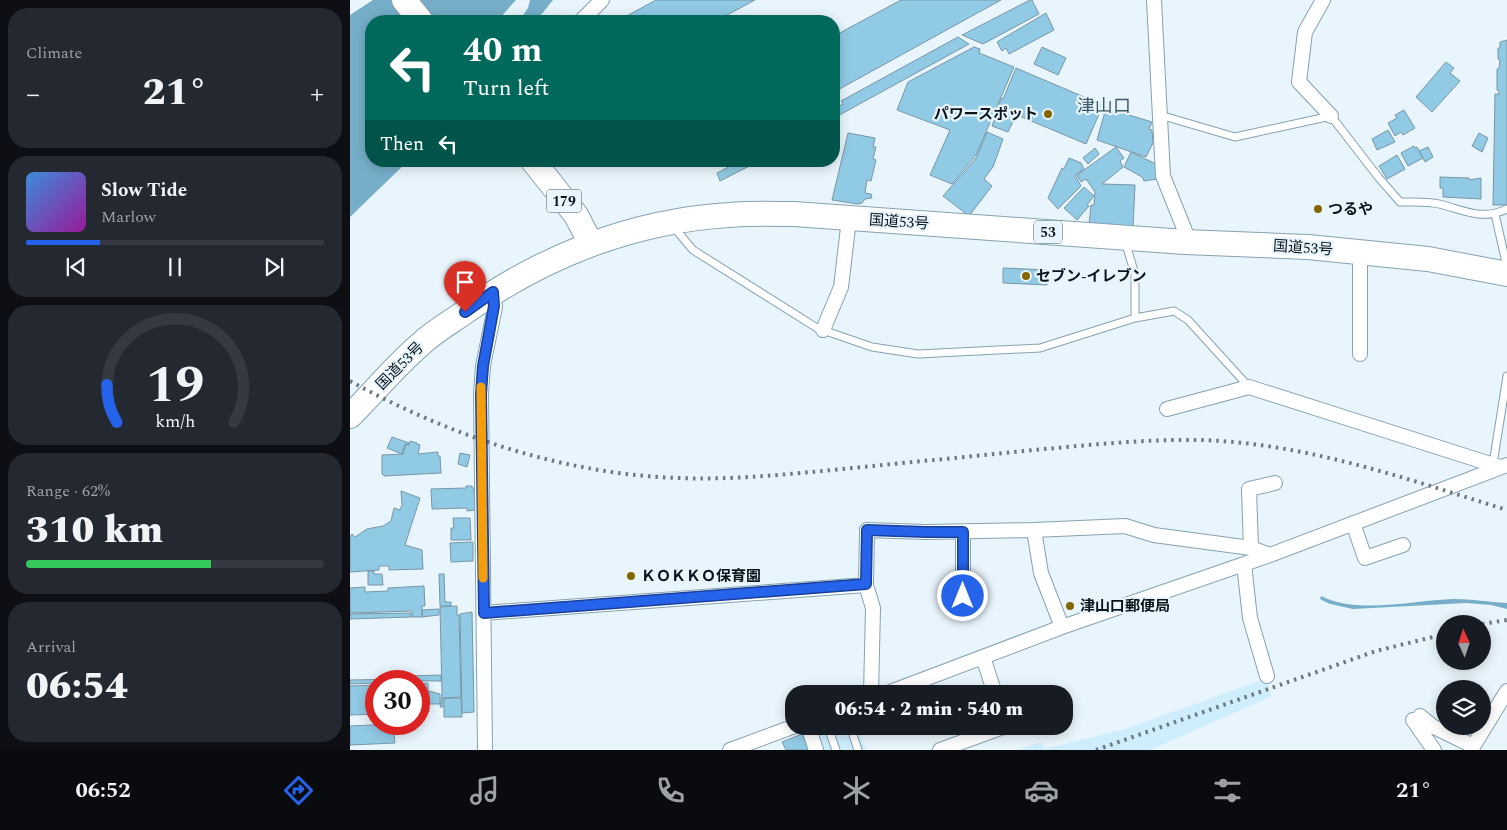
<!DOCTYPE html>
<meta charset="utf-8">
<style>
:root{--surface:#171b24;--page:#242831;--text:#f1f3f6;--muted:#9ea1a6;--line:#363941;--accent:#2563eb}
body{margin:0;font-family:Spectral,"Noto Sans JP",serif;background:var(--page);color:var(--text);height:100vh;display:flex;flex-direction:column;font-size:19px;white-space:nowrap}
*{box-sizing:border-box;margin:0}
p{font-size:16px;color:var(--muted)}
.icon{flex:none;width:28px;height:28px;fill:none;stroke:currentColor;stroke-width:2;stroke-linecap:round;stroke-linejoin:round}
.map{position:relative;flex:1;overflow:hidden}
.sheet{display:flex;flex-direction:column;gap:8px;padding:8px;background:#0d0f14;width:350px}
.sheet>*{flex:none}
.top-card{position:absolute;left:15px;top:15px;width:475px;height:152px;border-radius:20px;box-shadow:0 2px 12px #0003;background:#00695c;color:#fff;overflow:hidden}
.needle{width:32px;rotate:357deg}
.fabs{position:absolute;left:1086px;top:615px;display:grid;gap:10px}
.fabs a{display:grid;place-items:center;width:55px;height:55px;border-radius:50%;background:var(--surface);box-shadow:0 2px 12px #0003;font-size:25px}
.speed{position:absolute;left:15px;top:670px;display:flex;gap:10px;font-size:25px;font-weight:700;text-align:center}
.speed>*{display:grid;place-content:center;width:65px;height:65px;border-radius:50%;background:var(--surface);box-shadow:0 2px 12px #0003;line-height:1}
.speed .limit{border:8px solid #d22;background:#fff;color:#111}
.pin{position:absolute;display:grid;place-items:center;width:42px;height:42px;color:#fff;margin:-51px -21px;border-radius:50% 50% 50% 0;rotate:-45deg;box-shadow:0 0 5px #0007}
.pin .icon{rotate:45deg}
.me{position:absolute;width:55px;margin:-28px;rotate:0deg;stroke-linejoin:round;filter:drop-shadow(0 0 4px #0008)}
.turn{display:flex;align-items:center;gap:18px;height:105px;padding:0 15px;font-size:22px}
.turn .icon{width:65px;height:65px;stroke-width:2.5}
.turn b{display:block;font-size:35px;line-height:42px}
.then{display:flex;align-items:center;height:48px;padding:0 15px;background:#0003;gap:10px;font-size:19px}
.big{font-size:38px;font-weight:800;line-height:1.1}
.sheet .tile{flex:1;display:flex;flex-direction:column;justify-content:center;gap:8px;min-width:0;padding:0 18px;border-radius:20px;background:var(--page)}
.sheet .dial{align-items:center;gap:0}
.dial svg{height:130px;overflow:visible;fill:none;stroke:var(--line);stroke-width:7;stroke-linecap:round;text-anchor:middle}
.dial text{fill:var(--text);stroke:none}
.song{display:flex;align-items:center;gap:15px}
.cover{width:60px;height:60px;border-radius:8px;background:linear-gradient(135deg,hsl(210 70% 55%),hsl(300 70% 35%))}
.played{height:5px;border-radius:2px;background:linear-gradient(90deg,var(--accent) 25%,var(--line) 25%)}
.keys{display:flex;justify-content:space-around;direction:ltr}
.heat{display:flex;justify-content:space-between;align-items:center;font-size:28px;direction:ltr}
.charge{height:8px;border-radius:4px;background:linear-gradient(90deg,#34c759 62%,var(--line) 0)}
.trip{position:absolute;left:435px;top:685px;width:288px;height:50px;border-radius:20px;background:var(--surface);box-shadow:0 2px 12px #0003;font-weight:800;line-height:50px;text-align:center}
.tabs{display:flex;height:80px;justify-content:space-around;align-items:center;background:#090b0e;color:var(--muted)}
.tabs .icon{width:35px;height:35px}
.tabs .active{color:var(--accent)}
.tabs b{font-size:22px;color:var(--text)}
main{display:flex;flex:1;min-height:0}
.map>svg:first-child{display:block}
.built{fill:#ceeefe}
.water{fill:#76aec9}
.building{fill:#91cae5;stroke:#7996a5}
.lines{fill:none;stroke-linecap:round;stroke-linejoin:round}
.service-casing{stroke:#85a2b1;stroke-width:9}
.minor-casing{stroke:#85a2b1;stroke-width:16}
.trunk-casing{stroke:#85a2b1;stroke-width:26}
.service{stroke:#fff;stroke-width:7}
.minor{stroke:#fff;stroke-width:14}
.trunk{stroke:#fff;stroke-width:24}
.rail{stroke:#6d797f;stroke-width:4;stroke-dasharray:2.5 5;stroke-linecap:butt}
.route-casing{stroke:#184099;stroke-width:12}
.route{stroke:#2563eb;stroke-width:9}
.slow{stroke:#f59e0b;stroke-width:9}
.poi-dot{fill:#856500;stroke:#e9f5fc;stroke-width:2}
.labels{text-anchor:middle;dominant-baseline:central;stroke-width:4.5;stroke-linejoin:round;paint-order:stroke}
.shield{fill:#e9f5fc;stroke:#4d585e;stroke-width:1}
.shield-label{font-size:14px;font-weight:bold;fill:#0a151b}
.poi-label{font-size:15px;font-weight:bold;fill:#0a151b;stroke:#e9f5fc;text-anchor:start}
.street-label{font-size:15px;fill:#0a151b;stroke:#e9f5fc}
.quarter-label{font-size:18px;fill:#3d5966;stroke:#e9f5fc}
</style>
<main>
<section class="sheet">
<div class="tile"><p>Climate</p>
<div class="heat"><a>−</a><b class="big">21°</b><a>+</a></div>
</div>
<div class="tile">
<div class="song"><i class="cover"></i><div><b>Slow Tide</b><p>Marlow</p></div></div>
<div class="played"></div>
<div class="keys"><svg class="icon" aria-label="previous" viewBox="0 0 24 24"><path d="M18 5L8 12l10 7zM5 5v14"/></svg><svg class="icon" aria-label="pause" viewBox="0 0 24 24"><path d="M8 5v14M16 5v14"/></svg><svg class="icon" aria-label="next" viewBox="0 0 24 24"><path d="M6 5l10 7-10 7zM19 5v14"/></svg></div>
</div>
<div class="tile dial"><svg viewBox="0 0 100 80">
<path d="M14 69A42 42 0 1 1 86 69"/>
<path d="M14 69A42 42 0 0 1 8 46" stroke="#2563eb"/>
<text x="50" y="56" font-size="32" font-weight="700">19</text>
<text x="50" y="72" font-size="11">km/h</text>
</svg></div>
<div class="tile"><p>Range · 62%</p><b class="big">310 km</b><div class="charge"></div></div>
<div class="tile"><p>Arrival</p><b class="big">06:54</b></div>
</section>
<div class="map">
<svg width="1157" height="750" viewBox="0 0 1157 750">
<rect width="100%" height="100%" fill="#e9f5fc"/>
<!-- built -->
<path class="built" d="M 915,679 L 922,696 L 800,750 L 668,750 L 691,742 L 695,749 L 775,729 Z
M 466,726 L 507,726 L 516,750 L 471,750 L 464,727 Z"/>
<!-- water -->
<path class="water" d="M 23,0 L 166,0 L 147,21 L 21,21 L 21,161 L 58,161 L 0,217 L 0,15 Z
M 180,0 L 203,0 L 186,21 L 169,21 L 178,8 Z
M 971,596 C 1008,615 1064,600 1104,599 C 1123,599 1138,602 1157,603 L 1157,609 L 1141,605 L 1116,603 L 1003,609 L 980,604 L 970,599 Z"/>
<!-- building -->
<path class="building" d="M 306,0 L 405,0 L 366,21 L 272,21 L 271,19 Z
M 551,0 L 651,0 L 484,92 L 484,36 Z
M 680,0 L 682,0 L 689,14 L 633,44 L 612,35 Z
M 696,13 L 704,30 L 659,54 L 656,48 L 652,51 L 647,42 Z
M 608,37 L 619,44 L 484,118 L 484,109 L 493,104 L 491,101 Z
M 1157,40 L 1157,205 L 1143,205 L 1145,94 L 1149,94 L 1149,91 L 1147,90 L 1147,69 L 1149,69 L 1150,59 L 1148,59 L 1148,48 L 1150,48 L 1150,42 Z
M 624,47 L 630,49 L 629,53 L 664,67 L 626,155 L 602,184 L 580,175 L 600,130 L 547,110 L 558,82 Z
M 692,47 L 716,58 L 708,75 L 684,64 Z
M 1096,62 L 1104,68 L 1100,73 L 1110,81 L 1082,112 L 1066,97 Z
M 666,68 L 753,105 L 736,144 L 648,107 L 652,98 L 653,99 Z
M 649,107 L 666,115 L 658,132 L 642,126 Z
M 756,108 L 802,122 L 799,129 L 802,130 L 803,143 L 796,157 L 747,140 Z
M 1054,110 L 1065,128 L 1053,135 L 1051,132 L 1045,136 L 1038,123 L 1047,118 L 1045,115 Z
M 1038,130 L 1045,142 L 1027,150 L 1022,139 Z
M 637,132 L 653,139 L 643,167 L 634,179 L 642,186 L 619,216 L 593,196 L 626,158 Z
M 498,133 L 525,138 L 523,147 L 526,147 L 523,159 L 526,160 L 521,181 L 517,180 L 515,193 L 521,194 L 522,198 L 515,199 L 512,203 L 508,204 L 482,200 Z
M 1129,133 L 1138,138 L 1132,152 L 1122,146 Z
M 1064,146 L 1065,148 L 1067,147 L 1073,158 L 1058,166 L 1051,153 Z
M 766,147 L 774,158 L 770,161 L 773,167 L 752,184 L 785,185 L 783,227 L 739,224 L 741,205 L 744,205 L 745,192 L 736,179 L 731,182 L 727,175 Z
M 1078,147 L 1083,157 L 1075,162 L 1069,151 Z
M 745,148 L 749,154 L 738,164 L 733,158 Z
M 781,152 L 806,164 L 807,179 L 794,181 L 792,177 L 774,167 Z
M 1047,155 L 1055,169 L 1037,179 L 1029,166 Z
M 719,158 L 731,163 L 734,169 L 725,175 L 731,186 L 708,209 L 698,198 L 712,168 L 714,169 Z
M 390,161 L 409,161 L 370,181 L 367,173 Z
M 1090,177 L 1119,178 L 1119,180 L 1131,178 L 1131,199 L 1093,197 L 1093,188 L 1090,188 Z
M 734,187 L 744,196 L 737,205 L 739,206 L 727,220 L 714,208 Z
M 653,268 L 699,270 L 697,285 L 653,283 Z
M 42,437 L 59,443 L 58,445 L 55,444 L 52,454 L 37,448 Z
M 60,441 L 67,443 L 67,444 L 70,445 L 68,454 L 88,452 L 88,456 L 90,456 L 91,473 L 34,476 L 32,474 L 32,455 L 53,454 L 56,444 L 59,445 Z
M 110,453 L 120,455 L 117,467 L 108,464 Z
M 116,486 L 122,486 L 122,488 L 124,488 L 125,510 L 117,511 L 117,508 L 82,509 L 81,489 L 116,488 Z
M 51,491 L 70,498 L 55,545 L 72,550 L 73,569 L 39,570 L 39,566 L 29,566 L 29,570 L 0,572 L 0,537 L 2,534 L 5,537 L 17,529 L 33,526 L 41,521 L 44,508 L 50,510 L 52,505 Z
M 103,518 L 120,518 L 121,540 L 101,540 L 101,528 L 104,528 Z
M 123,542 L 123,561 L 101,562 L 100,543 Z
M 18,571 L 24,571 L 24,574 L 32,574 L 33,585 L 18,585 Z
M 89,574 L 94,574 L 95,602 L 101,602 L 101,606 L 90,606 Z
M 74,586 L 75,606 L 72,606 L 72,617 L 62,617 L 62,611 L 0,613 L 0,588 L 15,587 L 15,592 L 38,591 L 38,588 Z
M 107,606 L 107,615 L 109,615 L 111,697 L 93,698 L 93,707 L 90,707 L 92,694 L 90,607 Z
M 89,609 L 89,615 L 72,617 L 72,610 Z
M 122,612 L 124,712 L 112,713 L 110,614 Z
M 61,613 L 61,617 L 0,619 L 0,614 Z
M 91,675 L 91,681 L 26,681 L 26,683 L 0,684 L 0,680 L 53,679 L 58,676 Z
M 78,683 L 79,712 L 69,712 L 69,684 Z
M 26,685 L 26,714 L 0,715 L 0,686 Z
M 79,691 L 90,694 L 90,704 L 79,704 Z
M 94,698 L 111,698 L 112,717 L 94,717 Z
M 43,724 L 45,743 L 0,745 L 0,726 Z
M 452,734 L 459,750 L 436,750 L 432,742 Z"/>
<g class="lines">
<defs>
<path id="service" d="M 810,115 L 885,137 L 981,116 L 1029,178 L 1050,202 C 1062,202 1077,201 1089,204 C 1114,210 1131,221 1157,209
M 1145,214 L 1157,267
M 325,227 L 327,231 L 343,250 L 467,328 L 522,347 L 568,354 L 690,348 L 785,318 L 785,274 L 777,248 L 777,242
M 785,318 L 824,311 L 838,320 L 899,387
M 1143,464 L 1157,376
M 500,726 L 508,750
M 486,750 L 479,730 L 490,726"/>
<path id="minor" d="M 804,0 L 813,176 L 835,231 L 835,242
M 973,0 L 955,32 L 949,82 L 981,116
M 231,21 L 252,0
M 1010,253 L 1010,354
M 473,330 L 491,287 L 499,219
M 817,409 L 899,387 L 1150,467
M 1003,523 L 1015,558 L 1053,545
M 684,530 L 775,526 L 804,535 L 901,548 L 920,555
M 613,532 L 613,596
M 901,548 L 899,489 L 925,483
M 894,564 L 900,618 L 917,676
M 134,613 L 516,585
M 633,657 L 645,694
M 521,694 L 523,608 L 516,585 L 517,530 L 576,532 L 684,530 L 691,573 L 712,627
M 535,694 L 712,627 L 920,555 L 1157,465
M 1070,716 L 1082,726 L 1123,746
M 1063,720 L 1084,750
M 458,726 L 466,750
M 135,750 L 131,394 L 133,366 L 145,307 L 143,291
M 380,750 L 445,726
M 590,750 L 656,726
M 1121,750 L 1157,691"/>
<path id="trunk" d="M 54,0 L 71,21
M 183,161 L 226,215 L 241,244
M 0,416 C 24,392 46,365 72,343 C 85,331 101,322 115,312 C 193,256 283,221 379,215 C 401,213 423,214 444,214 L 835,242 L 958,247 L 1078,259 L 1157,274"/>
</defs>
<!-- service casing -->
<use href="#service" class="service-casing"/>
<!-- minor casing -->
<use href="#minor" class="minor-casing"/>
<!-- trunk casing -->
<use href="#trunk" class="trunk-casing"/>
<!-- service -->
<use href="#service" class="service"/>
<!-- minor -->
<use href="#minor" class="minor"/>
<!-- trunk -->
<use href="#trunk" class="trunk"/>
<!-- rail -->
<path class="rail" d="M 0,381 C 100,436 213,474 328,478 C 380,480 431,475 482,470 C 550,463 617,457 684,450 C 739,445 795,439 850,440 C 956,443 1057,479 1157,510
M 1132,624 L 1157,620
M 746,750 L 1026,651 L 1095,634"/>
</g>
<g class="lines">
<defs>
<path id="route" d="M 115,312 L 143,292 L 144,306 L 133,366 L 131,394 L 134,613 L 516,584 L 517,530 L 576,532 L 613,532 L 613,596"/>
</defs>
<!-- route casing -->
<use href="#route" class="route-casing"/>
<!-- route -->
<use href="#route" class="route"/>
<!-- slow -->
<path class="slow" d="M 131,387 L 133,578"/>
</g>
<!-- markers -->
<g class="poi-dot">
<circle cx="698" cy="114" r="5"/>
<circle cx="968" cy="209" r="5"/>
<circle cx="676" cy="276" r="5"/>
<circle cx="281" cy="576" r="5"/>
<circle cx="720" cy="606" r="5"/>
</g>
<g class="labels">
<!-- shield labels -->
<g class="shield">
<rect x="196.5" y="189.5" width="35" height="23" rx="4"/>
<rect x="684" y="220.5" width="28" height="23" rx="4"/>
</g>
<g class="shield-label">
<text x="214" y="201">179</text>
<text x="698" y="232">53</text>
</g>
<!-- poi labels -->
<g class="poi-label">
<text x="688" y="114" text-anchor="end">パワースポット</text>
<text x="978" y="209">つるや</text>
<text x="686" y="276">セブン-イレブン</text>
<text x="291" y="576">ＫＯＫＫＯ保育園</text>
<text x="730" y="606">津山口郵便局</text>
</g>
<!-- street labels -->
<g class="street-label">
<text transform="translate(549 222) rotate(4)">国道53号</text>
<text transform="translate(953 248) rotate(4)">国道53号</text>
<text transform="translate(50 366) rotate(-45)">国道53号</text>
</g>
<!-- quarter labels -->
<g class="quarter-label">
<text x="754" y="106">津山口</text>
</g>
</g>
</svg>
<div class="fabs">
<a><svg class="needle" viewBox="-14 -14 28 28"><path d="M0-13l5 13h-10z" fill="#e53935"/><path d="M0 13l5-13h-10z" fill="#9ea1a6"/></svg></a>
<a><svg class="icon" aria-label="layers" viewBox="0 0 24 24"><path d="M12 4l9 5-9 5-9-5zM3 14l9 5 9-5"/></svg></a>
</div>
<div class="speed"><div class="limit">30</div></div>
<div class="pin" style="left:115px;top:312px;background:#d93025"><svg class="icon" aria-label="arrive" viewBox="0 0 24 24"><path d="M6 21V4h12l-3 4 3 4H6"/></svg></div>
<svg class="me" style="left:613px;top:596px" viewBox="-20 -20 40 40"><circle r="17" fill="#2563eb" stroke="#fff" stroke-width="3"/><path d="M0-11L8 9 0 5-8 9z" fill="#fff"/></svg>
<div class="trip">06:54 · 2 min · 540 m</div>
<div class="top-card">
<div class="turn"><svg class="icon" aria-label="left" viewBox="0 0 24 24"><path d="M17 20v-9H6M10 6l-5 5 5 5"/></svg><div><b>40 m</b>Turn left</div></div>
<div class="then">Then<svg class="icon" aria-label="left" viewBox="0 0 24 24"><path d="M17 20v-9H6M10 6l-5 5 5 5"/></svg></div>
</div>
</div>
</main>
<nav class="tabs">
<b>06:52</b>
<svg class="icon active" aria-label="directions" viewBox="0 0 24 24"><path d="M12 3l9 9-9 9-9-9zM9 14v-3h6M13 9l2 2-2 2"/></svg>
<svg class="icon" aria-label="music" viewBox="0 0 24 24"><path d="M9 18V5l10-2v13"/><circle cx="6" cy="18" r="3"/><circle cx="16" cy="16" r="3"/></svg>
<svg class="icon" aria-label="phone" viewBox="0 0 24 24"><path d="M5 4h4l2 5-3 2q2 4 5 5l2-3 5 2v4C11 20 4 13 5 4z"/></svg>
<svg class="icon" aria-label="climate" viewBox="0 0 24 24"><path d="M12 3v18M4 7l16 10M4 17L20 7"/></svg>
<svg class="icon" aria-label="car" viewBox="0 0 24 24"><path d="M5 17H2v-5l4-1 3-4h7l3 4 3 1v5h-3M9 17h6M6 11h13"/><circle cx="7" cy="17" r="2"/><circle cx="17" cy="17" r="2"/></svg>
<svg class="icon" aria-label="filters" viewBox="0 0 24 24"><path d="M4 7h16M4 17h16"/><circle cx="9" cy="7" r="2"/><circle cx="15" cy="17" r="2"/></svg>
<b>21°</b>
</nav>
